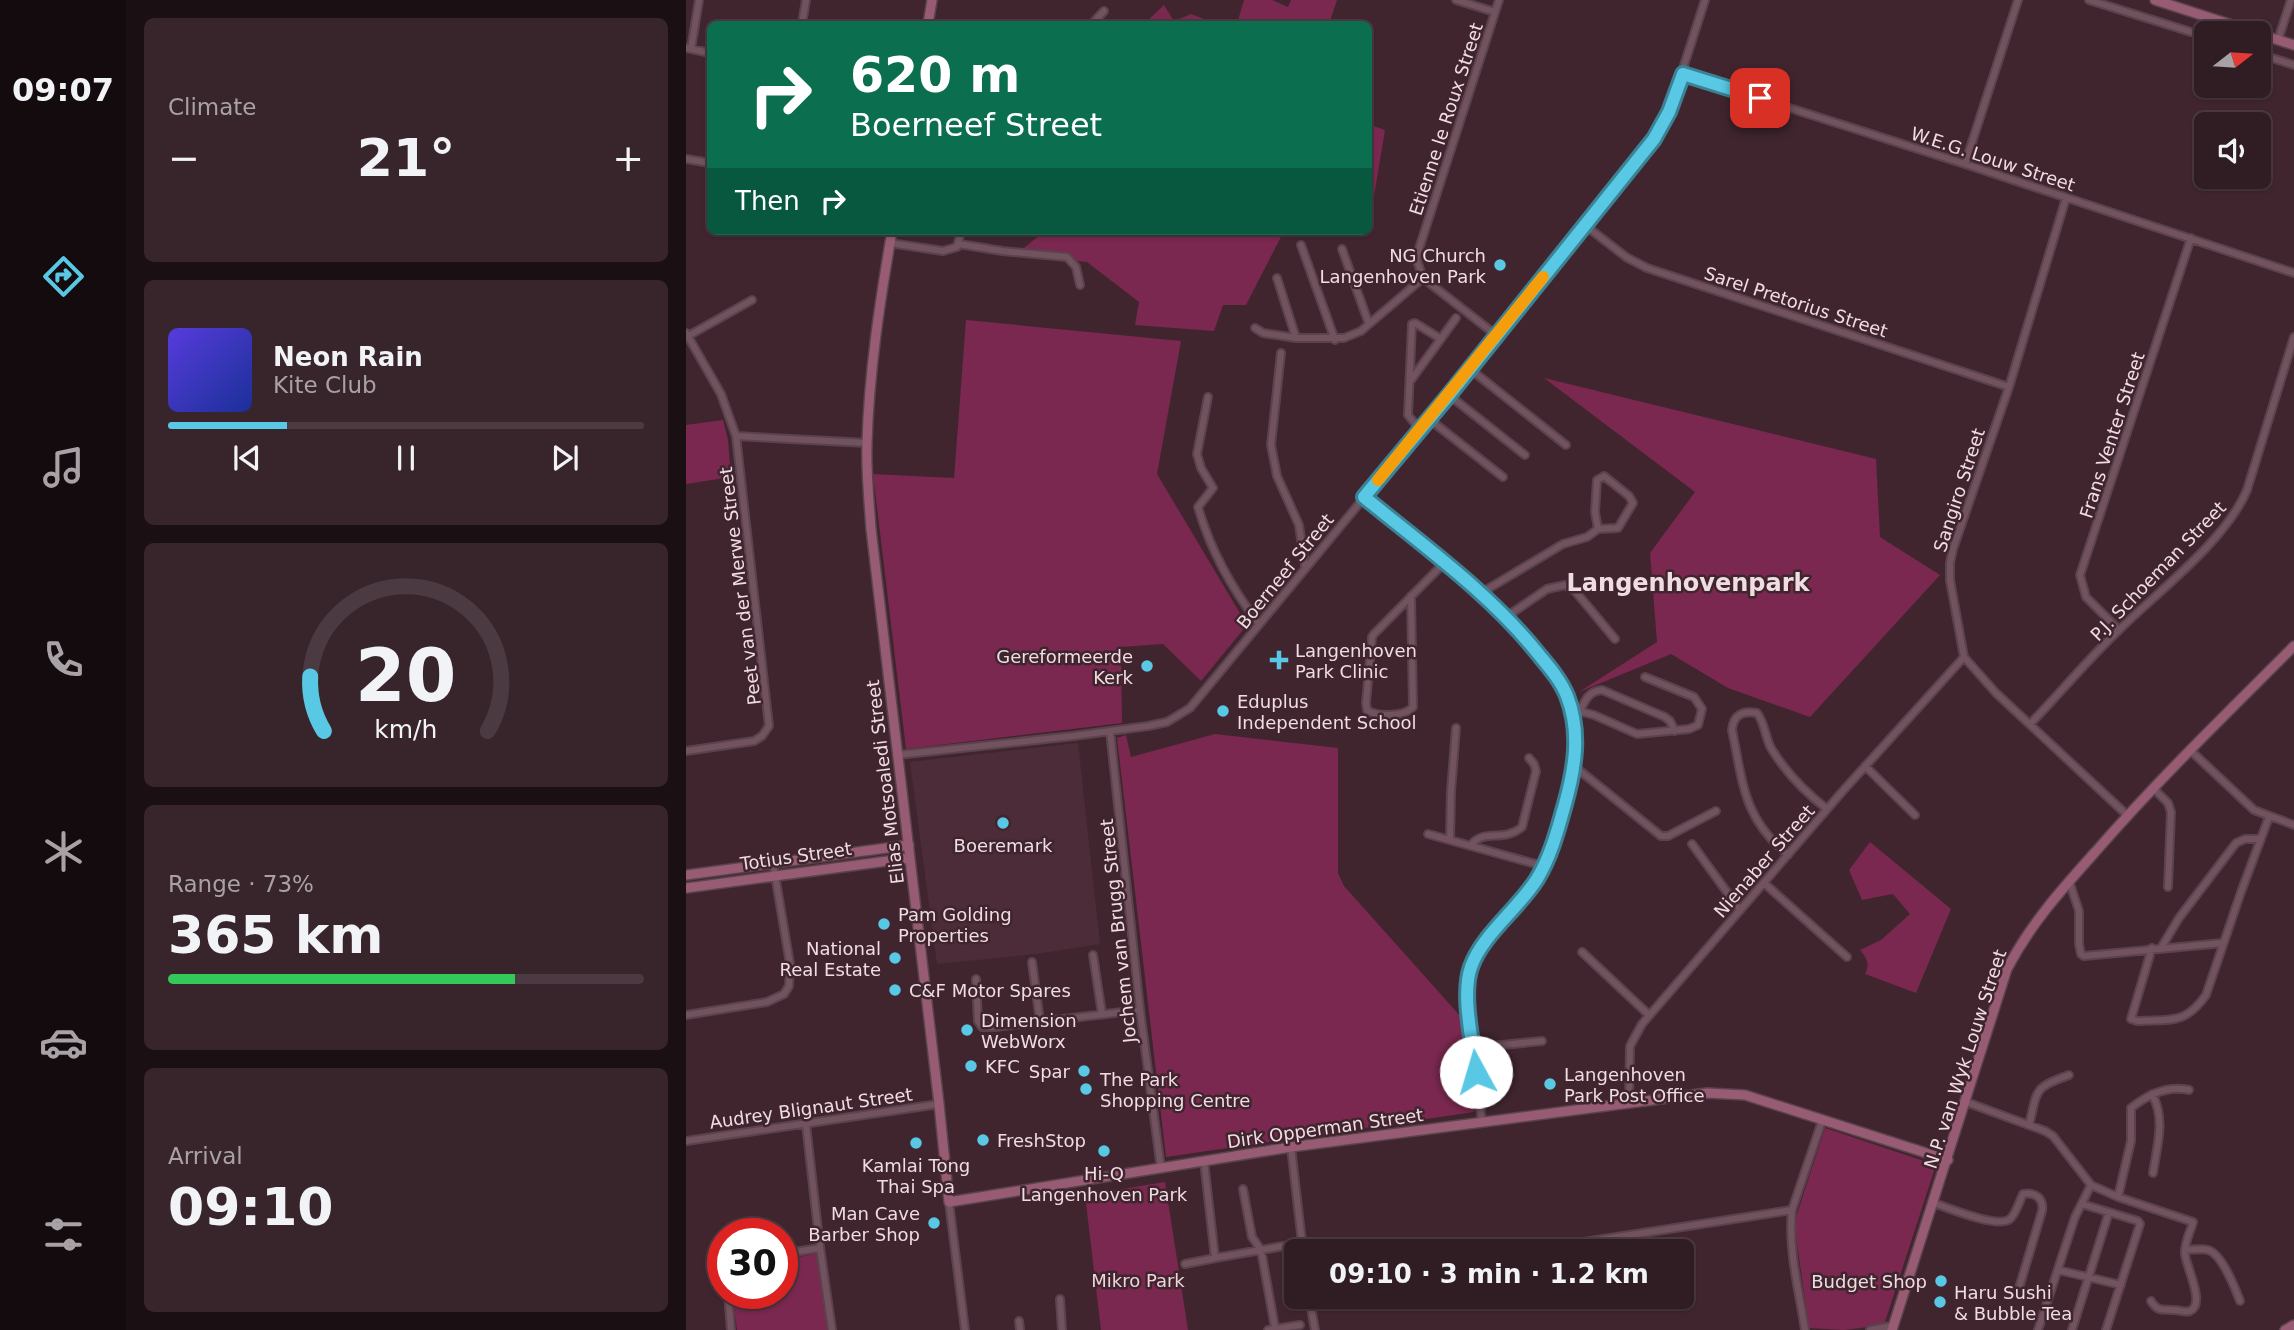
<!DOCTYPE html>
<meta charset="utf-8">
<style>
:root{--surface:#301c23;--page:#38252b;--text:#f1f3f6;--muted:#a8a1a6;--line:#4b3a41;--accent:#59c8e4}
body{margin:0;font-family:"DejaVu Sans",sans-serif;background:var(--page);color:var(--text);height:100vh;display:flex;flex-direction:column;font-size:26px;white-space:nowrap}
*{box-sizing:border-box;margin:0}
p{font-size:23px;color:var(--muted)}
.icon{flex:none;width:38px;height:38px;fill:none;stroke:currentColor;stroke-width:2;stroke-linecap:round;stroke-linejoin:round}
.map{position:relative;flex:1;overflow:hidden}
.side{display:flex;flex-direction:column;gap:18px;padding:18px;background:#1a0f13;width:560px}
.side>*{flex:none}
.hud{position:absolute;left:21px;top:21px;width:665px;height:214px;border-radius:10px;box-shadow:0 2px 5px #0004,0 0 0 2px var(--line);background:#0b6e4f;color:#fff;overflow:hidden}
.needle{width:46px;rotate:73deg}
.controls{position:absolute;left:1508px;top:21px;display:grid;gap:14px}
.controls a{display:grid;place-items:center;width:77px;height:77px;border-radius:10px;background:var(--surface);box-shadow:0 2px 5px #0004,0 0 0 2px var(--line);font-size:35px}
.speed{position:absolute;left:21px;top:1218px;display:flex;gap:14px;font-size:35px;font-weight:700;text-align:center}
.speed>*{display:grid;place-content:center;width:91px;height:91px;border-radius:50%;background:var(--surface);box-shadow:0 2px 5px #0004,0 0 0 2px var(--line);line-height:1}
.speed .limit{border:10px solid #d22;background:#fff;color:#111}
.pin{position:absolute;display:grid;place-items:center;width:60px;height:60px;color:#fff;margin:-30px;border-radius:14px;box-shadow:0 4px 10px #0006}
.me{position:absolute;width:77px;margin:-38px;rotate:354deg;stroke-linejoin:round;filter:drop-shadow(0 0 5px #0008)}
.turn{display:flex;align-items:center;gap:24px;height:147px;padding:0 28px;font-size:32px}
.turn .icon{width:91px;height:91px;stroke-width:2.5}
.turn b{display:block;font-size:49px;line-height:60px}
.then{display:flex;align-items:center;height:66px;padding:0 28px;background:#0003;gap:14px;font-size:26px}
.big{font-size:52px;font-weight:700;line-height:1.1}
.side .tile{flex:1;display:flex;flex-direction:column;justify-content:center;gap:10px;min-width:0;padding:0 24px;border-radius:10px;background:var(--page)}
.side .dial{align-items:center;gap:0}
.dial svg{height:182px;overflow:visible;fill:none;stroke:var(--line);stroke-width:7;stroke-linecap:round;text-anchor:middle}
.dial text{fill:var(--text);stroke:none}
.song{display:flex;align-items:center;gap:21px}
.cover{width:84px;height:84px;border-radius:10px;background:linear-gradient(135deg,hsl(250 70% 55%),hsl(230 70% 35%))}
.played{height:7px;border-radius:4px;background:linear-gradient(90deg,var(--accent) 25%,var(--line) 25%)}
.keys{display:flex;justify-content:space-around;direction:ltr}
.heat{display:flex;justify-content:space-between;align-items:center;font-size:38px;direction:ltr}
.charge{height:10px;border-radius:5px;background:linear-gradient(90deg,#34c759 73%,var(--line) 0)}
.trip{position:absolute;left:598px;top:1239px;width:410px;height:70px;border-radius:10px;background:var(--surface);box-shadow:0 2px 5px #0004,0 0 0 2px var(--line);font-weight:700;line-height:70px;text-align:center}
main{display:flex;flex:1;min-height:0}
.tab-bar{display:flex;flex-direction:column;width:126px;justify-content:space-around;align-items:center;background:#130b0e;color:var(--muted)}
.tab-bar .icon{width:49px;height:49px}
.tab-bar .active{color:var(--accent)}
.tab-bar b{font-size:32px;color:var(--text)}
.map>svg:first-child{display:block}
.built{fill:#4d2c39}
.green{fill:#7a284f}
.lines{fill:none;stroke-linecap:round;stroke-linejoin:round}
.street-casing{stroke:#5a434c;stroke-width:10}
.secondary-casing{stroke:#5a434c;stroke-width:12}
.street{stroke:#71525e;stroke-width:6}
.secondary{stroke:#985b74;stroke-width:9}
.route-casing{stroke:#3a8294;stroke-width:18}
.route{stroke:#59c8e4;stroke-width:12}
.slow{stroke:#f59e0b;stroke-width:12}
.poi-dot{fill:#59c8e4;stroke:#40252f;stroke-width:2.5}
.labels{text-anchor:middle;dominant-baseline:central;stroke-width:5;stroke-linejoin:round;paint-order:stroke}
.street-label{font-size:18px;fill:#efdde3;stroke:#40252f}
.poi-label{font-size:18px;fill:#efdde3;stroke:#40252f;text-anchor:start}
.park-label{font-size:18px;fill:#eed4dd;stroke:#40252f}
.district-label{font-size:24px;font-weight:bold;fill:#efdde3;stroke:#40252f}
</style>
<main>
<nav class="tab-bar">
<b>09:07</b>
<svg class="icon active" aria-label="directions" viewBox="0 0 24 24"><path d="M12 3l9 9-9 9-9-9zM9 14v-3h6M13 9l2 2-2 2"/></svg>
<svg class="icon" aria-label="music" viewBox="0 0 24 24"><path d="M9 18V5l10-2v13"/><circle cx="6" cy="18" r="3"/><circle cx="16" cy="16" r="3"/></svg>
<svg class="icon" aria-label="phone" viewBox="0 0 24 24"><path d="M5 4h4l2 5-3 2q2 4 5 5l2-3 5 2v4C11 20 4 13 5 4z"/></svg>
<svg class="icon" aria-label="climate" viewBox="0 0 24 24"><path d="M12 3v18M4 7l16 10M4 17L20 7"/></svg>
<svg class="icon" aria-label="car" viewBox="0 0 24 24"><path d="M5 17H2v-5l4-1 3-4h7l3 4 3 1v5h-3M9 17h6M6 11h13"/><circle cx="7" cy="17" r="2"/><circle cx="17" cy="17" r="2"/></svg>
<svg class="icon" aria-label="filters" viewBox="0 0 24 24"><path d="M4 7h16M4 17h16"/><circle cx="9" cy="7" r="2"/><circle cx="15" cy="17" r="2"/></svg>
</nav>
<section class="side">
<div class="tile"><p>Climate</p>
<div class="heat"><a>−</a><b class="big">21°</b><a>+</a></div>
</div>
<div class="tile">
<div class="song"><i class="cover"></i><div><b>Neon Rain</b><p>Kite Club</p></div></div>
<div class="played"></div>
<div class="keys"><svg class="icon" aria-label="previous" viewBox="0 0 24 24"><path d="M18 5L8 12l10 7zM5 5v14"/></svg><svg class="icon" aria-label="pause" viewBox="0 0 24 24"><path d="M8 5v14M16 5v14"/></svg><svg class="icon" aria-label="next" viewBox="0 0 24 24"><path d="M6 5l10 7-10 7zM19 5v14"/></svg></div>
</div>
<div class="tile dial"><svg viewBox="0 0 100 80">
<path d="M14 69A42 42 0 1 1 86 69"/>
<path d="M14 69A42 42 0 0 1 8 45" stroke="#59c8e4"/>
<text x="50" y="56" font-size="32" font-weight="700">20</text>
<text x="50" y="72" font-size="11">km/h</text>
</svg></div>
<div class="tile"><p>Range · 73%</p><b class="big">365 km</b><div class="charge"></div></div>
<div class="tile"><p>Arrival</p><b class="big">09:10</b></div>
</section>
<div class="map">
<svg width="1608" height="1330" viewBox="0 0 1608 1330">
<rect width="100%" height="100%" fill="#40252f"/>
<!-- built -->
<path class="built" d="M 392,743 L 414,944 L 350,954 L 251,964 L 224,762 Z"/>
<!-- green -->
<path class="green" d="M 558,0 L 586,0 L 602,7 L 605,0 L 651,0 L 643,24 L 551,24 Z
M 478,5 L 488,21 L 505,14 L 531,24 L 458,24 Z
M 682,124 L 699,130 L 686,208 L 682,207 Z
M 359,231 L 598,231 L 560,305 L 537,305 L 528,331 L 449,325 L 453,302 L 401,262 L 329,255 Z
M 280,320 L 495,341 L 471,474 L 561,625 L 515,681 L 477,644 L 435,647 L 436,723 L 220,749 L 187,474 L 268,478 Z
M 858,378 L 1190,459 L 1194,537 L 1254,575 L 1124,717 L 1042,688 L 985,654 L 893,692 L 971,642 L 964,553 L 1009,492 Z
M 37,420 L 42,440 L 45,477 L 0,484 L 0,425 Z
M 529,734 L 652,748 L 652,873 L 658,886 L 776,1018 L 788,1112 L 480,1157 L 431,738 L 440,735 L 445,757 Z
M 1184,842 L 1265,909 L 1230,993 L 1179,974 C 1184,964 1181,958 1174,950 L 1195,940 L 1224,914 L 1207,894 L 1176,900 L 1163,870 Z
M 1139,1128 L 1250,1165 L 1198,1325 L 1158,1330 L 1123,1328 L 1109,1230 L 1111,1214 Z
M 479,1182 L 502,1330 L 415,1330 L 399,1195 Z
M 134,1253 L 144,1330 L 51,1330 L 46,1293 L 96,1293 L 96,1260 Z"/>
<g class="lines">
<defs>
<path id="street" d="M 770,0 L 809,12
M 1403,0 L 1521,37
M 116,24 L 120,0
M 406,24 L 418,11
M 1592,40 L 1605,0
M 0,48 L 24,53
M 5,49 L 13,0
M 1573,54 L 1608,65
M 997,74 L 1279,164 L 1608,273
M 0,159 L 24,163
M 1279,164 L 1332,0
M 1380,198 L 1323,387 L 1267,549 L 1264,563 L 1264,580 L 1278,657 L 1310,693 L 1441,815
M 900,226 L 940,257 L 961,268 L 1323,387
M 204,243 L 257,251 L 271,247 L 275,231
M 273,244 L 316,251 L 381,257 L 390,267 L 394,285
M 615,245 L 649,340
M 656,249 L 683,324
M 591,278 L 610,338
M 569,328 L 577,333 L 610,338 L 658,338 L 675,331 L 737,278
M 0,333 L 35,394 L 50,436 L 83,726 L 76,736 L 68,741 L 0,751
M 810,335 L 737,278 L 730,258 L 813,0
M 2,336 L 66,300
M 595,353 L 585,445 L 591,476 L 613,525 L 619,566
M 784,369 L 880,445
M 725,380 L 770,318
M 763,395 L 839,455
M 522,397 L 511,454 L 515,468 L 527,488 L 512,507 C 524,549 546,589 573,624
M 743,419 L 817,477
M 734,430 L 722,415 L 726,324 L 729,323 L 755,339
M 50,436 L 181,443
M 678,497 C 744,551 839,615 879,692 C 886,706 890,727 890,743 C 891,779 870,837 855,870 C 839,905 795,934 784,969 C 778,989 783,1011 786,1032 C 789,1062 792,1092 796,1122
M 795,593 L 877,544 L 901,537 L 912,529 L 932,528 L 947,503 L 943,496 L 918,476 L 911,480 L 909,512 L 912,529
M 725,596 L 727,707 C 718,717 691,717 681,710 L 680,703 L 686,637 L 688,634 L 758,563
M 820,617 L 861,589 L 879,585 L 889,591 L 929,639
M 1433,630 L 1400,597 L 1394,575 L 1505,238
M 885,709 L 908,715 L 951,734 L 1003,729 L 1012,725 L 1016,709 L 1008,697 L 959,677
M 894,711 C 899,700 903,691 916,690 L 979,717 L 984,721 L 989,731
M 1345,723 C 1375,692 1403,658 1434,629 C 1474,590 1540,540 1561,490 L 1608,337
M 424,731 L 454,1010 L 475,1169
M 1504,750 L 1568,810 L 1608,825
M 211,755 L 387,736 L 462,726 L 481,722 L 504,708 L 763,395 L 968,139 L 983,112 L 1019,0
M 888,766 L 975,836 L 982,836 L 1030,811
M 1179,766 L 1229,815
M 1467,788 L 1482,803 L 1485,812 L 1482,887
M 742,834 L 857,866
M 764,839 L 765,791 L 770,728
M 1006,844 L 1054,910
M 785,845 C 798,828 817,843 836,827 L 850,771 L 848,764 L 843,758
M 1102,855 C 1057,818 1057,783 1046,730 C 1047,715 1057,710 1071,713 C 1079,723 1079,737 1085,748 C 1099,771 1120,793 1141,809
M 1383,881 L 1393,911 L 1393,944 L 1395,954 L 1398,956 L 1537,943
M 1078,883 L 1161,957
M 1466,948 L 1445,1019 L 1451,1021 C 1485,1019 1499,1025 1520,995 L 1555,892 L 1583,817
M 1475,948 L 1493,918 L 1550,843 L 1559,839 L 1575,839
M 896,952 L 963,1015
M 407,955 L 416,1014
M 346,962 L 354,1021
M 290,979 L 292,1021 L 296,1027 L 309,1027 L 454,1010
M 0,1015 L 81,1002 L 98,994 L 103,986 L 104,964 L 87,863
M 787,1048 L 856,1041
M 1466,1094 C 1480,1119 1471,1146 1467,1173
M 943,1102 L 944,1046 L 956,1024 L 1155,793 L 1278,657
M 1280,1102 L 1359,1131 L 1367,1136 L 1405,1185 L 1432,1197 L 1507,1222 C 1504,1233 1498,1243 1499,1254 C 1500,1267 1520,1304 1504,1311 C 1499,1313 1494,1310 1488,1310 C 1476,1309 1472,1312 1465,1301
M 120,1124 L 134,1248 L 146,1330
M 1343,1125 C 1352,1089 1347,1088 1383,1075
M 0,1141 L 253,1104
M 605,1147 L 617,1251
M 557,1189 L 566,1237 L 575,1250 L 589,1328
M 1432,1197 L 1445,1141 L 1445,1108 C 1461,1095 1481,1085 1503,1090
M 263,1202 L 279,1330
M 1248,1203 C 1262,1208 1312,1229 1324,1219 C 1330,1214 1333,1202 1337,1194 C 1349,1192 1358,1198 1356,1211 L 1333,1288
M 1396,1204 L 1452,1221 L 1454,1224 L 1420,1330
M 1499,1250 C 1506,1250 1515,1248 1522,1250 C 1536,1254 1549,1288 1554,1301
M 840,1251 L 1106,1210
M 96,1254 L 134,1248
M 529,1258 L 615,1243
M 499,1264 L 529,1258 L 518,1161
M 1372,1270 L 1435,1285
M 42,1293 L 45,1330
M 623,1297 L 629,1330
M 374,1299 L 376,1330
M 333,1321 L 334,1330
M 582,1330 L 614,1325
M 1119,1330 C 1113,1290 1102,1251 1106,1210 L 1136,1121
M 1184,1330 L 1206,1326
M 1352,1330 L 1389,1217 L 1405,1185
M 1386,1330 L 1423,1212"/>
<path id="secondary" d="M 1469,0 L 1571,33
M 242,24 L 246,0
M 1573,34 L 1608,45
M 206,231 C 194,301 183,372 181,443 C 180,472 183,500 185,529 L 253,1104 L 263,1202 L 605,1147 L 1021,1093 L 1059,1095 L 1262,1160
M 0,875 L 223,845
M 0,888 L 224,858
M 1206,1330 L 1321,969 C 1345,923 1376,889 1411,850 C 1473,779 1541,713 1608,646
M 1599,1330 L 1608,1325"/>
</defs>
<!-- street casing -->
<use href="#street" class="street-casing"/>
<!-- secondary casing -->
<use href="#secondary" class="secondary-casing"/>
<!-- street -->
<use href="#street" class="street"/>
<!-- secondary -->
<use href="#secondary" class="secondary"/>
</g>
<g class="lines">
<defs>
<path id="route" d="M 790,1072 C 787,1043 775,995 785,967 C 796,935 833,908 851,879 C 865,856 872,829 879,804 C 889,768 895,732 881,696 C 875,681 864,668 854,656 C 805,594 739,547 678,497 L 763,395 L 968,139 L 983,112 L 997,74 L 1074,98"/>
</defs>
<!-- route casing -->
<use href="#route" class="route-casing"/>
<!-- route -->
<use href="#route" class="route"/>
<!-- slow -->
<path class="slow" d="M 692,480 L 857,277"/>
</g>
<!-- markers -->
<g class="poi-dot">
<circle cx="814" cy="265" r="7"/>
<path d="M589.5 649.5h7v7h7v7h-7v7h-7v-7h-7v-7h7z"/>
<circle cx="461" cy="666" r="7"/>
<circle cx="537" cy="711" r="7"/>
<circle cx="317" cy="823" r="7"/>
<circle cx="198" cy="924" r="7"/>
<circle cx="209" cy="958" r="7"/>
<circle cx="209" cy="990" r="7"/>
<circle cx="281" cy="1030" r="7"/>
<circle cx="285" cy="1066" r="7"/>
<circle cx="398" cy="1071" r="7"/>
<circle cx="864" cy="1084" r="7"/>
<circle cx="400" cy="1089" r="7"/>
<circle cx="297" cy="1140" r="7"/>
<circle cx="230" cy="1143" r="7"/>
<circle cx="418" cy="1151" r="7"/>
<circle cx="248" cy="1223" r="7"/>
<circle cx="1255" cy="1281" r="7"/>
<circle cx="1254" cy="1302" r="7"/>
</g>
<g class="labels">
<!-- street labels -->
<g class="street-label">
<text transform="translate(760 119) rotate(-72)">Etienne le Roux Street</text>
<text transform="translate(1307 159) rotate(18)">W.E.G. Louw Street</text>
<text transform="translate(1110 302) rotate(18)">Sarel Pretorius Street</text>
<text transform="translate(1426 435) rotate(-72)">Frans Venter Street</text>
<text transform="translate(1273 490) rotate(-72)">Sangiro Street</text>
<text transform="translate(599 571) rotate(-51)">Boerneef Street</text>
<text transform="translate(1472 571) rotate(-46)">P.J. Schoeman Street</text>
<text transform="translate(54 586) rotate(-97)">Peet van der Merwe Street</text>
<text transform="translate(199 782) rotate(-97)">Elias Motsoaledi Street</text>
<text transform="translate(110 856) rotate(-8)">Totius Street</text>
<text transform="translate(1078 861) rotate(-49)">Nienaber Street</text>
<text transform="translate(432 931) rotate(-96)">Jochem van Brugg Street</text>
<text transform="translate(1279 1059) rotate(-72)">N.P. van Wyk Louw Street</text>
<text transform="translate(125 1108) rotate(-8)">Audrey Blignaut Street</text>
<text transform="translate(639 1128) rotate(-8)">Dirk Opperman Street</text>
</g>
<!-- poi labels -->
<g class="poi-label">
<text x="800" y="255" text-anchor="end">NG Church<tspan x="800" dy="21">Langenhoven Park</tspan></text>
<text x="609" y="650">Langenhoven<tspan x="609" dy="21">Park Clinic</tspan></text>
<text x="447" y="656" text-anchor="end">Gereformeerde<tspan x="447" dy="21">Kerk</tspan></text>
<text x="551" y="701">Eduplus<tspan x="551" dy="21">Independent School</tspan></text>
<text x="317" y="845" text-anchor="middle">Boeremark</text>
<text x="212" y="914">Pam Golding<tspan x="212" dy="21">Properties</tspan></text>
<text x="195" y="948" text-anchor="end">National<tspan x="195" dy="21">Real Estate</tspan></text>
<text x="223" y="990">C&amp;F Motor Spares</text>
<text x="295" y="1020">Dimension<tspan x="295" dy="21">WebWorx</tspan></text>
<text x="299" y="1066">KFC</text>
<text x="384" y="1071" text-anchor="end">Spar</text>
<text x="878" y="1074">Langenhoven<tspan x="878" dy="21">Park Post Office</tspan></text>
<text x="414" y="1079">The Park<tspan x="414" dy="21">Shopping Centre</tspan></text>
<text x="311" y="1140">FreshStop</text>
<text x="230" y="1165" text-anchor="middle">Kamlai Tong<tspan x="230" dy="21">Thai Spa</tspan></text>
<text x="418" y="1173" text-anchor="middle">Hi-Q<tspan x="418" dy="21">Langenhoven Park</tspan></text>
<text x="234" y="1213" text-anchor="end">Man Cave<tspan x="234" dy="21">Barber Shop</tspan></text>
<text x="1241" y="1281" text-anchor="end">Budget Shop</text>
<text x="1268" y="1292">Haru Sushi<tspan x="1268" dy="21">&amp; Bubble Tea</tspan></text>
</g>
<!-- park labels -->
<g class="park-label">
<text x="452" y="1280">Mikro Park</text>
</g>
<!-- district labels -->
<g class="district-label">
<text x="1002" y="583">Langenhovenpark</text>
</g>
</g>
</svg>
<div class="controls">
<a><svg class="needle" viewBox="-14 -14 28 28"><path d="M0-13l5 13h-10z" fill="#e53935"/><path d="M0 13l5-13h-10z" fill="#a8a1a6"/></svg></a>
<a><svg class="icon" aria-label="sound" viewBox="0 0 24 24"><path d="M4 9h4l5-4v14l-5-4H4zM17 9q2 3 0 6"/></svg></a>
</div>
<div class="speed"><div class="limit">30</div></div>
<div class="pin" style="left:1074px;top:98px;background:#d93025"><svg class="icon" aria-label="arrive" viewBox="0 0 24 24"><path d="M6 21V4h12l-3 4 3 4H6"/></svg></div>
<svg class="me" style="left:790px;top:1072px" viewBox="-20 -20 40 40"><circle r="19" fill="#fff"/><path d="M0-13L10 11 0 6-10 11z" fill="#59c8e4"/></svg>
<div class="trip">09:10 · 3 min · 1.2 km</div>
<div class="hud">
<div class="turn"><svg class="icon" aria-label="right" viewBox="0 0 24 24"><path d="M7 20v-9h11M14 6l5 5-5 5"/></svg><div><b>620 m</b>Boerneef Street</div></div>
<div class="then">Then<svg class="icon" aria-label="right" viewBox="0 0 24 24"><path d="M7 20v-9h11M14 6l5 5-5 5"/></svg></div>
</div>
</div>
</main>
